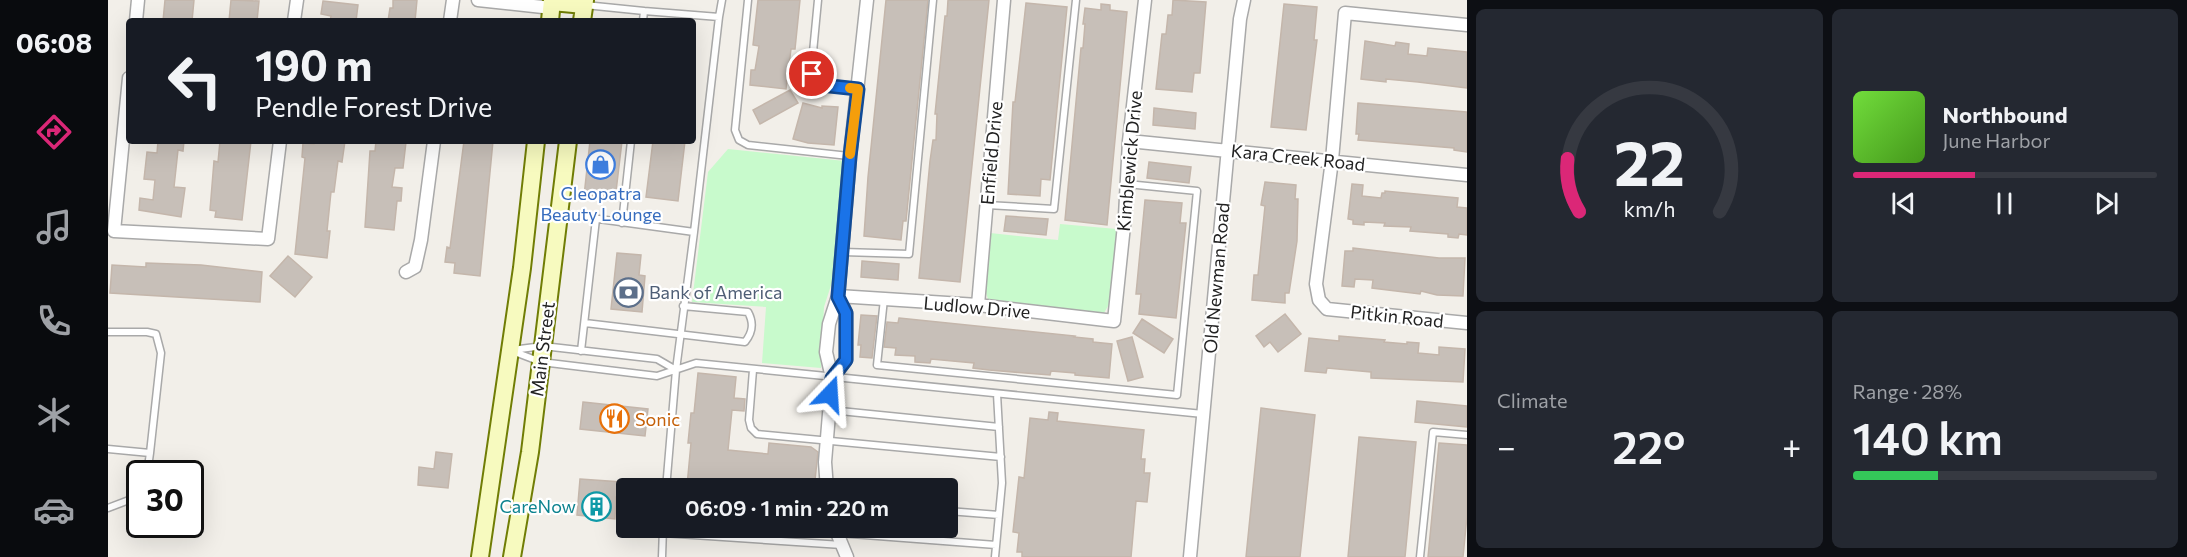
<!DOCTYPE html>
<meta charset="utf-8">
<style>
:root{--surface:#171b24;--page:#242831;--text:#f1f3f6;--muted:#9ea1a6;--line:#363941;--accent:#db2777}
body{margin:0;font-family:Commissioner,sans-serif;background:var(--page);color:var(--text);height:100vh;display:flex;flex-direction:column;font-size:22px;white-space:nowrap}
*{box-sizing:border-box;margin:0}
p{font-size:20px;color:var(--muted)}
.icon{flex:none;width:33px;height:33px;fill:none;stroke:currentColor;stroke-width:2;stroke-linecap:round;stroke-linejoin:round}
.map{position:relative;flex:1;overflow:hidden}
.sheet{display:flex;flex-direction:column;gap:9px;padding:9px;background:#0d0f14;width:720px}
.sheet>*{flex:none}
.guide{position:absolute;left:18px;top:18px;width:570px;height:126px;border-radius:6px;box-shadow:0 6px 24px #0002;background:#171b24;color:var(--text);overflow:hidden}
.speed{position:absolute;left:18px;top:460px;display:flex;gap:12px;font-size:30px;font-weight:700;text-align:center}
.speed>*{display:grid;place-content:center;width:78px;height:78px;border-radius:50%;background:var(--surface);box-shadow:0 6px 24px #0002;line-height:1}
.speed .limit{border:3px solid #111;border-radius:9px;background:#fff;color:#111}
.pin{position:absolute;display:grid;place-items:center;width:51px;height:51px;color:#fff;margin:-26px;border:3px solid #fff;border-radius:50%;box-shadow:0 2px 6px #0007}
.me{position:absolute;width:66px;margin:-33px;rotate:20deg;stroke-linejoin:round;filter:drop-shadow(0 0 4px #0008)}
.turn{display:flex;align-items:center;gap:21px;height:126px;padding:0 30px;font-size:27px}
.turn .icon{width:78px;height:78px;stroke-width:2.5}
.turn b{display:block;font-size:42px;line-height:51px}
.big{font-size:45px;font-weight:600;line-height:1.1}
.sheet .card{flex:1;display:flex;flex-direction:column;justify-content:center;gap:9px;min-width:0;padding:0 21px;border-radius:9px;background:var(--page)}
.sheet .dial{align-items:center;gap:0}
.dial svg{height:156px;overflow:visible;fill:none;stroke:var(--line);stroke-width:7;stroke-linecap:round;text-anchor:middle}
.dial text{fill:var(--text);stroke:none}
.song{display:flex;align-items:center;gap:18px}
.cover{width:72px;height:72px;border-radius:9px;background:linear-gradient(135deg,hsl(100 70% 55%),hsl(100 70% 35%))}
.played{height:6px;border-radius:3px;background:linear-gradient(90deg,var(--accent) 40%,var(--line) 40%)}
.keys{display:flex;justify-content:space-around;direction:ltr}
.heat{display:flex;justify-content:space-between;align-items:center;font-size:33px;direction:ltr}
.charge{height:9px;border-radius:4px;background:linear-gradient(90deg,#34c759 28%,var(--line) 0)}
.sheet .tiles{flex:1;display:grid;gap:9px;grid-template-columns:repeat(2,1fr)}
.trip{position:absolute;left:508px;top:478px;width:342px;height:60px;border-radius:6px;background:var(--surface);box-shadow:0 6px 24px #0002;font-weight:600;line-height:60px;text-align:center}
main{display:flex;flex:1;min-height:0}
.tabs{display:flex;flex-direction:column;width:108px;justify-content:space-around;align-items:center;background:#090b0e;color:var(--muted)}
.tabs .icon{width:42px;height:42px}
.tabs .active{color:var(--accent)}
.tabs b{font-size:27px;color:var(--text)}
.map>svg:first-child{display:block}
.park{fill:#c8facc}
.building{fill:#c7bfb8;stroke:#c4b6ab;stroke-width:1.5}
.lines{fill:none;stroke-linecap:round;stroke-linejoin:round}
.lane-casing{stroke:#a9a9a9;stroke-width:9}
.street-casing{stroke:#a9a9a9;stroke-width:15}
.secondary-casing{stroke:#707d05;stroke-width:20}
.lane{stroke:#fff;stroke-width:6}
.street{stroke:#fff;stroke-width:12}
.secondary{stroke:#f7fabf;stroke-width:16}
.route-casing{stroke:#114b97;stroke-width:15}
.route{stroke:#1a73e8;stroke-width:10}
.slow{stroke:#f59e0b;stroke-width:10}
.labels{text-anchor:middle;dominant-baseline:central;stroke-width:4.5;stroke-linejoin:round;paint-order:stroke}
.street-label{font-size:18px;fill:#222;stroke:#fff}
.shop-label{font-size:18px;fill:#366cbe;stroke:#fff}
.service-label{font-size:18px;fill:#4e5e75;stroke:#fff;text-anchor:start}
.food-label{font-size:18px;fill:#c56008;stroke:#fff;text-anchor:start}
.culture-label{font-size:18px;fill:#0d838f;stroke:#fff;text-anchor:end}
</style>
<main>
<nav class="tabs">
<b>06:08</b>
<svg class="icon active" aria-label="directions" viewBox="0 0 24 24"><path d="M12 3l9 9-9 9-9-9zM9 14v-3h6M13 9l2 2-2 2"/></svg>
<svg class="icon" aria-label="music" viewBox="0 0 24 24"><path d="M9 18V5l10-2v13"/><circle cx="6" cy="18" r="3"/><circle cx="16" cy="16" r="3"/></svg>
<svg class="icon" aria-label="phone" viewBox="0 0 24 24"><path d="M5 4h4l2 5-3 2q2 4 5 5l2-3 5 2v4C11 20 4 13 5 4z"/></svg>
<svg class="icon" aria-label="climate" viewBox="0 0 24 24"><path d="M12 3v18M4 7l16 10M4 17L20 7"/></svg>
<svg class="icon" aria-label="car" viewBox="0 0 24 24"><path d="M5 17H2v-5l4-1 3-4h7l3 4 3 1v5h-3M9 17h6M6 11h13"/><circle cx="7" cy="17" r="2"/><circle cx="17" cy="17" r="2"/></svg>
</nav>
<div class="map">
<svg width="1359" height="557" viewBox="0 0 1359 557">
<rect width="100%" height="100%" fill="#f2efe9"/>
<!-- park -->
<path class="park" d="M 620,149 L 737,161 L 726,276 L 716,307 L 713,368 L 654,363 L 658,307 L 584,302 L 600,172 Z
M 952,224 L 1009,229 L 1003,301 L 996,313 L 880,299 L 878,293 L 882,233 L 950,240 Z"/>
<!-- building -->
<path class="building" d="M 57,0 L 86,0 L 84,21 L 55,21 Z
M 123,0 L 151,1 L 149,21 L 121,21 Z
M 285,0 L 309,0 L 307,21 L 280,21 L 282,8 L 285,8 Z
M 650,0 L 692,0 L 687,49 L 683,49 L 678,89 L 642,85 L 643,70 L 647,70 L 651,46 L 645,45 Z
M 778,0 L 820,0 L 798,221 L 795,221 L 793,240 L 756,236 L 760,177 Z
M 840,0 L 881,0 L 852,282 L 811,278 L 822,161 L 825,140 L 828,140 L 829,114 L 827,114 L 837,16 L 839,16 Z
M 1065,0 L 1098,2 L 1092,73 L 1086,73 L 1084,92 L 1048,89 L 1054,34 L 1058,34 L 1060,15 L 1064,15 Z
M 215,1 L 250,5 L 248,21 L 222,21 L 223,16 L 213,14 Z
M 918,3 L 959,7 L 942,180 L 933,179 L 932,196 L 900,194 L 905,102 L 907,102 Z
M 993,4 L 1002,5 L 1002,10 L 1019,12 L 999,225 L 957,220 L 973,48 L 975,48 L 977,24 L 975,24 L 977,8 L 993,10 Z
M 1176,4 L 1209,7 L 1206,40 L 1209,40 L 1198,130 L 1163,127 Z
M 1257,41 L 1287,46 L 1288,42 L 1301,44 L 1300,54 L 1319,56 L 1320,48 L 1359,52 L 1359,88 L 1310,82 L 1278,79 L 1278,82 L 1253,79 Z
M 682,90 L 690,103 L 652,124 L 645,110 Z
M 695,103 L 714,108 L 714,106 L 730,107 L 726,145 L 700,143 L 685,139 Z
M 1250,103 L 1359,112 L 1359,152 L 1346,150 L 1346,148 L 1250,140 L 1251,134 L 1248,134 Z
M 1046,108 L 1088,113 L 1087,129 L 1045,125 Z
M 50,141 L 76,141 L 75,151 L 70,150 L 66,187 L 77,188 L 73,217 L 31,210 L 32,198 L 45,200 L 47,180 L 36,179 L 39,152 L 49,153 Z
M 112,141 L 143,141 L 134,220 L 107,217 L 108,211 L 102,210 L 106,161 L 110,162 Z
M 206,141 L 237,141 L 234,162 L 230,161 L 226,192 L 223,192 L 219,231 L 222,231 L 219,258 L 187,254 L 197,158 L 194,157 L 195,143 L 206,144 Z
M 268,141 L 298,142 L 295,168 L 287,168 L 284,187 L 294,188 L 293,201 L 289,201 L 286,230 L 257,227 L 262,151 L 267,151 Z
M 356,141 L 385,141 L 372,276 L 346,273 L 347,263 L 337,262 L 339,247 L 342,248 Z
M 482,141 L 514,141 L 507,200 L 476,196 Z
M 545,141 L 577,141 L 570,201 L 538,197 Z
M 1041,162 L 1083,167 L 1081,183 L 1039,178 Z
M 1157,182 L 1188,185 L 1187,199 L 1190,199 L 1189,241 L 1181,293 L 1177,293 L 1177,303 L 1144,300 L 1146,275 L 1150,275 L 1157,206 L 1153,205 Z
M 1244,184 L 1255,185 L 1254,196 L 1273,198 L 1274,193 L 1277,193 L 1277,191 L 1350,198 L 1349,207 L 1359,208 L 1359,235 L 1351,234 L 1350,238 L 1340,237 L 1340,234 L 1302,231 L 1303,227 L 1276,226 L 1277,223 L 1256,222 L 1256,225 L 1245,224 L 1245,220 L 1240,219 Z
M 1037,200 L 1074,203 L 1072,223 L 1078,223 L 1068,318 L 1031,314 L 1033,294 L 1028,294 Z
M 898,216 L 940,219 L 938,235 L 896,231 Z
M 1245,248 L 1331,258 L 1357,258 L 1355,296 L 1329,295 L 1313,291 L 1312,294 L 1264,288 L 1265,280 L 1247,279 L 1246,287 L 1234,286 L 1237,251 L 1245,251 Z
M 509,253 L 533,255 L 531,275 L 537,276 L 534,312 L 503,309 Z
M 180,256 L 204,277 L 187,297 L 162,276 Z
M 754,261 L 791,264 L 790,280 L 753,277 Z
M 38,263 L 93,265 L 154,272 L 152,302 L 2,293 L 4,265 L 38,267 Z
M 1177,314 L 1193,334 L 1170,352 L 1162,342 L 1156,347 L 1148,336 Z
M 753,315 L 769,316 L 764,358 L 752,357 L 753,345 L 750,345 Z
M 791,318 L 967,336 L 966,337 L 985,339 L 985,342 L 1004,344 L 1001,378 L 967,375 L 967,373 L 943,371 L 942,375 L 881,370 L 865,368 L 866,363 L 823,359 L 822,363 L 807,362 L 807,356 L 787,355 L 788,348 L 776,347 L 779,322 L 790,323 Z
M 1034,319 L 1065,339 L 1056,353 L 1025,333 Z
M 1231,336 L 1277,340 L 1276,342 L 1299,344 L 1299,342 L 1311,343 L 1310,353 L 1331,355 L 1331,347 L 1357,349 L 1355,382 L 1263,378 L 1263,372 L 1219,368 L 1218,373 L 1197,371 L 1201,338 L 1231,341 Z
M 1024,337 L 1035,377 L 1020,381 L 1009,341 Z
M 590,373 L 628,377 L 626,398 L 637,399 L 636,411 L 624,410 L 620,450 L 660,454 L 661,443 L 703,447 L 710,452 L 706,489 L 614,489 L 579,486 L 583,443 L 580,443 L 583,413 L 586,413 Z
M 1309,401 L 1359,406 L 1359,427 L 1307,422 Z
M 475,402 L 540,409 L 537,436 L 472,429 Z
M 1153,408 L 1207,415 L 1192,557 L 1138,557 Z
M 941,412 L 950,413 L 949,421 L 1036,430 L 1033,459 L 1037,459 L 1036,473 L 1042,473 L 1039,502 L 1028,501 L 1023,557 L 914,557 L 914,552 L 909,552 L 911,533 L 905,532 L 911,477 L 916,478 L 922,418 L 940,420 Z
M 1251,437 L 1308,442 L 1297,557 L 1240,557 Z
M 1331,443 L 1359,445 L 1359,516 L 1355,557 L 1320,557 Z
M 328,452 L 344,454 L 340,488 L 310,485 L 311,467 L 326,469 Z
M 472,479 L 514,482 L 512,497 L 508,497 L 507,519 L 469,515 Z"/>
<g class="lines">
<defs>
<path id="lane" d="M 640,0 L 627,130 L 631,140 L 640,145 L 741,156
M 710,0 L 703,73 L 713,85 L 750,89
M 477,5 L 536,11 L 535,21
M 536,11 L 611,17 L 586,232
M 611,17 L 614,0
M 879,205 L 946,209 L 968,0
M 454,214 L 586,232 L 568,370 L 558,489
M 514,223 L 523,141
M 735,252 L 801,254 L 825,0
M 776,299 L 769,365 L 1069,395 L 1089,191 L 1019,184
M 477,323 L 637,342 C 645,332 646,323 640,312 L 575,306
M 0,332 L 39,332 L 48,334 L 53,353 L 42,453
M 404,350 L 435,346 L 549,359 L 568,370
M 404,351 L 433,362 L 549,376 L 588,363 L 1095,414
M 473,351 L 488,219
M 645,370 L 641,420 L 643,428 L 649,434 L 893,457
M 722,410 L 891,427
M 0,449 L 42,453 L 39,474
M 0,508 L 21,500 L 32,490
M 840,511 L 891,515
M 555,533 L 734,545
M 730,533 L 888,545
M 554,557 L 555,528
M 887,557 L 894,483 L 889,394
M 1312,557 L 1325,432 L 1359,435"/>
<path id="street" d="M 370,0 L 444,8
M 28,21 L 30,0
M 186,21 L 189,0
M 342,21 L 345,0
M 1359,25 L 1237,13 L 1224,160 L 1208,284 L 1211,300 L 1219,309 L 1359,323
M 21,78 L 6,231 L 160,239 L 172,141
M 1021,141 L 1359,175
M 298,272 L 307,267 L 313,240 L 326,141
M 730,296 L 870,305 L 1006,321 L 1017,216 L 1021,141 L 1037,0
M 870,305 L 896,0
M 724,378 L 738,360 L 738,313 L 730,296
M 719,489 L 717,462 L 724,378 L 718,352 L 721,324 L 730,296 L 742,156 L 759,0
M 727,528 L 739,557
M 1082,557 L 1132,19 L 1136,0"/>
<path id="secondary" d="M 444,2 L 476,5
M 442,21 L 444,0
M 474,21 L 477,0
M 372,557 L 414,268 L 428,141
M 404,557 L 422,452 L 460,141"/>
</defs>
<!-- lane casing -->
<use href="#lane" class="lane-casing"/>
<!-- street casing -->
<use href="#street" class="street-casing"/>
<!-- secondary casing -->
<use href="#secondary" class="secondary-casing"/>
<!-- lane -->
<use href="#lane" class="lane"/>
<!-- street -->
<use href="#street" class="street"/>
<!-- secondary -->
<use href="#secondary" class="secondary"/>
</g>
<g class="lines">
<defs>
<path id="route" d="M 704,74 L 713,85 L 750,89 L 742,156 L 730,297 L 738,313 L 738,360 L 724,378 L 722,394"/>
</defs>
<!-- route casing -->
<use href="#route" class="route-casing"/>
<!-- route -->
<use href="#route" class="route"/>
<!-- slow -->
<path class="slow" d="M 742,154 L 750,89 L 742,88"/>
</g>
<!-- icons -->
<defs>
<symbol id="shop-ring" viewBox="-11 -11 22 22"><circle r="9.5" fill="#fff" stroke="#3f7fe0" stroke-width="1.5"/><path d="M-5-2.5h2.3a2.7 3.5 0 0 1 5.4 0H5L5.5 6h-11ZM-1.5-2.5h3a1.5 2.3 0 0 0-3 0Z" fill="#3f7fe0"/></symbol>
<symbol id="bank-ring" viewBox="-11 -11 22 22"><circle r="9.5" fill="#fff" stroke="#5c6f8a" stroke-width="1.5"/><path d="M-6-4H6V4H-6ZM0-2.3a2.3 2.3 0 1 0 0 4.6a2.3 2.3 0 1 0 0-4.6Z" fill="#5c6f8a"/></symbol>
<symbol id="restaurant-ring" viewBox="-11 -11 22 22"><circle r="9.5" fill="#fff" stroke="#e8710a" stroke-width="1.5"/><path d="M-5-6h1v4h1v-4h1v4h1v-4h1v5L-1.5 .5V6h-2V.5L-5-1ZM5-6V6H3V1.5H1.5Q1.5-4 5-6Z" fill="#e8710a"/></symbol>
<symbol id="building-ring" viewBox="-11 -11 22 22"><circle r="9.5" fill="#fff" stroke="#0f9aa8" stroke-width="1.5"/><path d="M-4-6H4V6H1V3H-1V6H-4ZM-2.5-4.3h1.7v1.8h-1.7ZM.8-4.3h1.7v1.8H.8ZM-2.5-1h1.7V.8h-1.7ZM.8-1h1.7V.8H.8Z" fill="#0f9aa8"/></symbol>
</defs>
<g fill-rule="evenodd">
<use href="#shop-ring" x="476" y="148" width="33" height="33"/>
<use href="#bank-ring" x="504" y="276" width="33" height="33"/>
<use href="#restaurant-ring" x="490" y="402" width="33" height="33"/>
<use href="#building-ring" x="472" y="490" width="33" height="33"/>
</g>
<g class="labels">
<!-- street labels -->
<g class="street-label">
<text transform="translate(883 153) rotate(-85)">Enfield Drive</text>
<text transform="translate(1190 157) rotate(6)">Kara Creek Road</text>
<text transform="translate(1021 161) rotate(-85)">Kimblewick Drive</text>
<text transform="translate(1108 278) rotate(-85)">Old Newman Road</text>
<text transform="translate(869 307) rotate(5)">Ludlow Drive</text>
<text transform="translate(1289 316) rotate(6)">Pitkin Road</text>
<text transform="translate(434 349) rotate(-83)">Main Street</text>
</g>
<!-- shop labels -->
<g class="shop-label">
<text x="493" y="193">Cleopatra<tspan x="493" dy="21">Beauty Lounge</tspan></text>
</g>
<!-- service labels -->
<g class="service-label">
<text x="541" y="292">Bank of America</text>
</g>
<!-- food labels -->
<g class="food-label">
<text x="527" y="419">Sonic</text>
</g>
<!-- culture labels -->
<g class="culture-label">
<text x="468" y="506">CareNow</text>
</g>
</g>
</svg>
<div class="speed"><div class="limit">30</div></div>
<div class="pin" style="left:704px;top:74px;background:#d93025"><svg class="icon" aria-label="arrive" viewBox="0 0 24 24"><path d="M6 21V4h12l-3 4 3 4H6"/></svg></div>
<svg class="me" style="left:722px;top:394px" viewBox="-20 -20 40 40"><path d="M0-17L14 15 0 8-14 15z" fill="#1a73e8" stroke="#fff" stroke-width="4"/></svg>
<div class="trip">06:09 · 1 min · 220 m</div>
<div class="guide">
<div class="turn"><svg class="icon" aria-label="left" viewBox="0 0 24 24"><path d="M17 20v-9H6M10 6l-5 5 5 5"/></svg><div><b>190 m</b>Pendle Forest Drive</div></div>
</div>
</div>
<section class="sheet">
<div class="tiles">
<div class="card dial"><svg viewBox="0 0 100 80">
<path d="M14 69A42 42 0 1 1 86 69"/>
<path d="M14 69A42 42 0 0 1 8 42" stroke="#db2777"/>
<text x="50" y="56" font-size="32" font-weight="700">22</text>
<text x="50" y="72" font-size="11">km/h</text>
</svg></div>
<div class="card">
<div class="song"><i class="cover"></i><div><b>Northbound</b><p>June Harbor</p></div></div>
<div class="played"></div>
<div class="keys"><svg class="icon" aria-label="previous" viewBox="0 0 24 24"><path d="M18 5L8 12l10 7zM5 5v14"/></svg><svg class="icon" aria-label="pause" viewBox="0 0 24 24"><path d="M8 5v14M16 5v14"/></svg><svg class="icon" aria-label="next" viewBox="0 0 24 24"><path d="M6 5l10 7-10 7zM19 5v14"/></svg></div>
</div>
<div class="card"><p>Climate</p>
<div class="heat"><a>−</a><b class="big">22°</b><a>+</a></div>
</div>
<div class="card"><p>Range · 28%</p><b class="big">140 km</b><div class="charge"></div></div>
</div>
</section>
</main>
